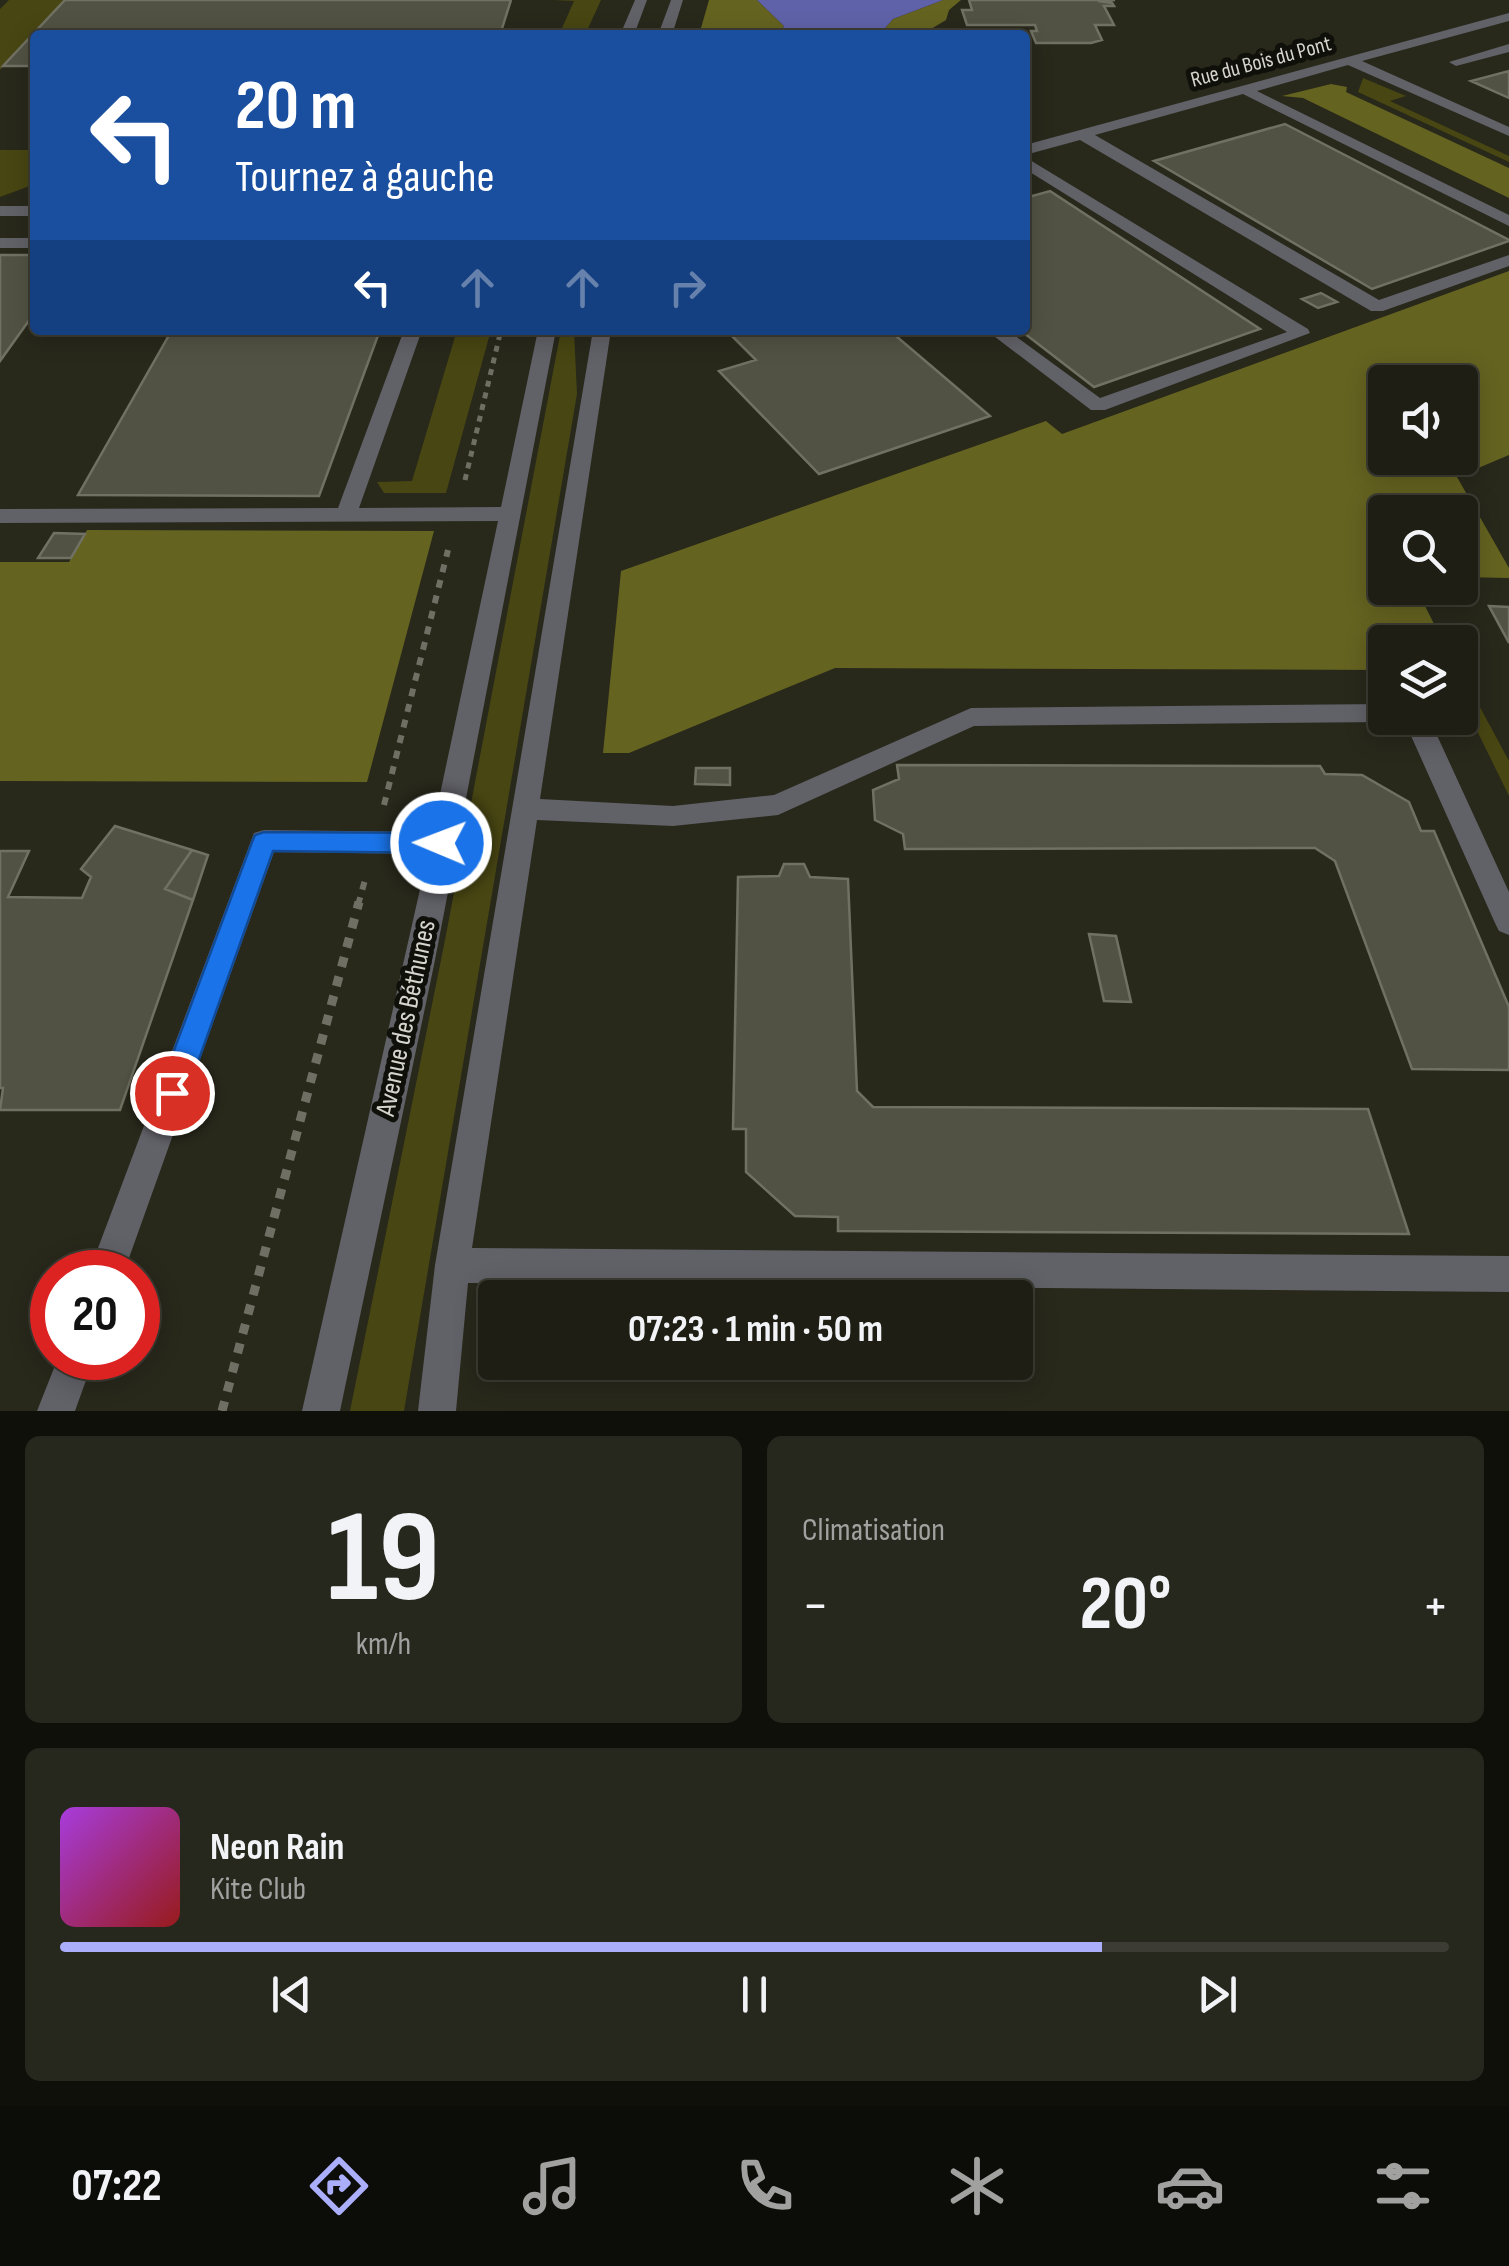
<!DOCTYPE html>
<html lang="fr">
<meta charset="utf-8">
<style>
:root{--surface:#1e1e14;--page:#26271d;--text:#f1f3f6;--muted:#a1a2a0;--line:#3c3c34;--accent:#abaffb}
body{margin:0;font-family:"Sofia Sans Condensed",sans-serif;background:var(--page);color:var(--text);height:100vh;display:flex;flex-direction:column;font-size:38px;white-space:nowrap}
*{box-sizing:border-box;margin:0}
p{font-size:32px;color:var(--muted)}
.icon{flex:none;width:55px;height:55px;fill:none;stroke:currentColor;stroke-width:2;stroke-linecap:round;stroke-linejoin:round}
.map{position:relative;height:1411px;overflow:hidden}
.drawer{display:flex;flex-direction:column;gap:25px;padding:25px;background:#10100b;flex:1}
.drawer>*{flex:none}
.hud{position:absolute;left:30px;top:30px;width:1000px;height:305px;border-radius:10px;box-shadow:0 5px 25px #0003,0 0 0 2px var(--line);background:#1a4fa0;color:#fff;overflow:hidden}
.buttons{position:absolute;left:1368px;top:365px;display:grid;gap:20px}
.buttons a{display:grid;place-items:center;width:110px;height:110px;border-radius:10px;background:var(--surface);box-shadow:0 5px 25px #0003,0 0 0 2px var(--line);font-size:50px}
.speed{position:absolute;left:30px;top:1250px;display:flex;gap:20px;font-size:50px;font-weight:700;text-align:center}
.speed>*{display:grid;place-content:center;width:130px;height:130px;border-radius:50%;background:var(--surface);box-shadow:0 5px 25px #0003,0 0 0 2px var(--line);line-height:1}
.speed .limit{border:15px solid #d22;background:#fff;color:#111}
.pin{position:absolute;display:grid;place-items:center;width:85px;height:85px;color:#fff;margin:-42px;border:5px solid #fff;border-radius:50%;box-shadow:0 2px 10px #0007}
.me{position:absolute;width:110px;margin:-55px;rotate:271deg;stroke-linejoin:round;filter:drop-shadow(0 0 8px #0008)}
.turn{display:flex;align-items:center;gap:35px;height:210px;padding:0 40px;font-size:45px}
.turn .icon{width:130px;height:130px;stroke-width:2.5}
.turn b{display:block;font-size:70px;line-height:85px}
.lanes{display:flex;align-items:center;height:95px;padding:0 40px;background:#0003;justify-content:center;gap:50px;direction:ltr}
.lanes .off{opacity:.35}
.big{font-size:75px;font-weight:700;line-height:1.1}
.drawer .tile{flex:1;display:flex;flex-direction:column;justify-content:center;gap:15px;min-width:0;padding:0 35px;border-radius:15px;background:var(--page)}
.drawer .dial{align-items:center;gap:0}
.dial b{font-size:130px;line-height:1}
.song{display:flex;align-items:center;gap:30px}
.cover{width:120px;height:120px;border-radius:15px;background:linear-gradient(135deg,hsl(280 70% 55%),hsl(0 70% 35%))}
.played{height:10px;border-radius:5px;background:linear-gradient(90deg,var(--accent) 75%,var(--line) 75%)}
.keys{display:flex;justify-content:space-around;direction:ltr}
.heat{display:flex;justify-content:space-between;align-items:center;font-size:55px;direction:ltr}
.drawer .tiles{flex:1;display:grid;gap:25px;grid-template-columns:1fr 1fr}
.tile:last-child{grid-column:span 2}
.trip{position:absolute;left:478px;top:1280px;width:555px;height:100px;border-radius:10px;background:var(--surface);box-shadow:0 5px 25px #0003,0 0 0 2px var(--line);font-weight:700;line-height:100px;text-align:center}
.dock{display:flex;height:160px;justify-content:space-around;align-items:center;background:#0c0c08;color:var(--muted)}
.dock .icon{width:70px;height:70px}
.dock .active{color:var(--accent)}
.dock b{font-size:45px;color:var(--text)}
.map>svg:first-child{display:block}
.green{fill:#484612}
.forest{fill:#656320;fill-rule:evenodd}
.water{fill:#6062a9}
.building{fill:#525244;stroke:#717163;stroke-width:2.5}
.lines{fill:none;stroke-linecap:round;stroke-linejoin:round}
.path-far2{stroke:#6f6f64;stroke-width:5;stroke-dasharray:6 6;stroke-linecap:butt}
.path-far1{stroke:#6f6f64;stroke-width:6;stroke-dasharray:8 8;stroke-linecap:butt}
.path{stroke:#6f6f64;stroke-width:9;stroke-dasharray:10 10;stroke-linecap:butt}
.minor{fill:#616168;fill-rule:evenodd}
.route{fill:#1a73e8;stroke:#114b97;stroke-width:2.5}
.labels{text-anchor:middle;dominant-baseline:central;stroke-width:10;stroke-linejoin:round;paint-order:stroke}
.far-street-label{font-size:22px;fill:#d5d5cd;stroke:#10100b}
.street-label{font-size:28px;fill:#d5d5cd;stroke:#10100b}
</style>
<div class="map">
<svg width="1509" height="1411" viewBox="0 0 1509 1411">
<rect width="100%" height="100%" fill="#28281b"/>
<!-- green -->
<path class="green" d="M 9,0 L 65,0 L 0,70 L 0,9 Z
M 601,0 L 585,35 L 559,35 L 574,1 L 551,0 Z
M 1363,78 L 1406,96 L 1390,101 L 1509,156 L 1509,162 L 1358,92 Z
M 0,150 L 35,150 L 35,184 L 0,197 Z
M 457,330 L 491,330 L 446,493 L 384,493 L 377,482 L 412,481 Z
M 561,330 L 574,330 L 577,394 L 404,1411 L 350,1411 L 445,940 Z
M 1460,670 L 1509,761 L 1509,796 L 1460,696 Z"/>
<!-- forest -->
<path class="forest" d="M 709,0 L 757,0 L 784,26 L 780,35 L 699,35 Z
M 943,0 L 961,0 L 949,10 L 946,20 L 921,35 L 879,35 L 893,19 Z
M 1331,84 L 1347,87 L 1346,92 L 1509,168 L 1509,198 L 1303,98 L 1282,96 Z
M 1509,271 L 1509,455 L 1457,477 L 1509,568 L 1509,578 L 1460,577 L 1460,512 L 1385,512 L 1385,588 L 1416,588 L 1443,642 L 1385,642 L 1385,670 L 835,668 L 629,753 L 603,753 L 621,571 L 1046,421 L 1062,434 ZM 1385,382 L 1460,382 L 1460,458 L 1385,458 Z
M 87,530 L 434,531 L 367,782 L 0,781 L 0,562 L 69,562 Z"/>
<!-- water -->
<path class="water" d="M 757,0 L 943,0 L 893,19 L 879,35 L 780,35 L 784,26 Z"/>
<!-- building -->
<path class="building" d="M 65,0 L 511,0 L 500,35 L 35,35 L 35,66 L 3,66 Z
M 969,0 L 1115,0 L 1098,1 L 1112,3 L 1114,6 L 1104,6 L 1114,25 L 1095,25 L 1102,40 L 1091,43 L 1036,43 L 1031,31 L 1037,31 L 1035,25 L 967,25 L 962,10 L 972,10 Z
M 1509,71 L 1509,98 L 1471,81 Z
M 1285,124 L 1509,240 L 1509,241 L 1372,289 L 1154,161 Z
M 1050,191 L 1260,329 L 1094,387 L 1020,330 L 1025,330 L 1025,198 Z
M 0,255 L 35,255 L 35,312 L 0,361 Z
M 1321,293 L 1337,302 L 1318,308 L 1302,299 Z
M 172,330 L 380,330 L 319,496 L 78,495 Z
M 743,330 L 889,330 L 990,416 L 819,474 L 719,371 L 756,360 L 730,334 Z
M 54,533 L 85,534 L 71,558 L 38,558 Z
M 1489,606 L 1509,607 L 1509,643 Z
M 897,765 L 1320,766 L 1325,774 L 1362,775 L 1409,802 L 1421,831 L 1434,831 L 1509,1007 L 1509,1070 L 1412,1069 L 1335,861 L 1315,848 L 905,849 L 903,834 L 875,820 L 873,790 L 899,779 Z
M 696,768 L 730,768 L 730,785 L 695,784 Z
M 115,826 L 192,850 L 165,889 L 193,900 L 120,1110 L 0,1110 L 3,1088 L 0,1088 L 0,851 L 29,851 L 8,897 L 82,898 L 91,877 L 81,869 Z
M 192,850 L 208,855 L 193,900 L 165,889 Z
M 784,864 L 804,864 L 810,877 L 848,879 L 857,1091 L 873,1107 L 1368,1109 L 1409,1234 L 838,1231 L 838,1217 L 795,1216 L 746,1172 L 746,1129 L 733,1129 L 738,877 L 779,876 Z
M 1089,934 L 1116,936 L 1131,1002 L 1104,1001 Z"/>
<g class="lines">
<!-- path-far2 -->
<path class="path-far2" d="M 465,480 L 501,330"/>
<!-- path-far1 -->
<path class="path-far1" d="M 384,805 L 448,550
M 358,905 L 365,880"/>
<!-- path -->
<path class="path" d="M 222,1411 L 359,902"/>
<!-- minor -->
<path class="minor" d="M 635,0 L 647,0 L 634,35 L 620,35 Z
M 671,0 L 683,0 L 672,35 L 658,35 Z
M 1509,13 L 1509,21 L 1362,61 L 1509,127 L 1509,136 L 1348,65 L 1257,91 L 1509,215 L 1509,226 L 1243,94 L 1095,135 L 1379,300 L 1509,255 L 1509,266 L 1383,311 L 1371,311 L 1080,140 L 1025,155 L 1025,145 Z
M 1509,44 L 1509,52 L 1456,66 L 1449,62 Z
M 1025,157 L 1308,329 L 1310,333 L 1105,410 L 1091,410 L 986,330 L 1007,330 L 1100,398 L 1287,332 L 1025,169 Z
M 0,206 L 35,206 L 35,216 L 0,216 Z
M 0,238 L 35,238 L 35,248 L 0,248 Z
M 404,330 L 422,330 L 359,508 L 501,507 L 538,330 L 556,330 L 434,965 L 340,1411 L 302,1411 L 428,854 L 274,852 L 124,1272 L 89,1272 L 254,833 L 264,830 L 432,832 L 498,521 L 0,523 L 0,509 L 338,508 Z
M 593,330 L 611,330 L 540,799 L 673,806 L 774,795 L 971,708 L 1385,704 L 1385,718 L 1395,718 L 1385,722 L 974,726 L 778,815 L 673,826 L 537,820 L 472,1248 L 1509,1256 L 1509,1292 L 468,1283 L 456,1411 L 418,1411 L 435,1265 Z
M 1403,718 L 1429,718 L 1509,892 L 1509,935 L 1499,931 L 1495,923 Z
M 58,1358 L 94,1358 L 75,1411 L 37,1411 Z"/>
</g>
<!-- route -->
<path class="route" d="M 264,832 L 441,833 L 450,836 L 453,843 L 450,850 L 441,853 L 273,851 L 187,1093 L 183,1102 L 172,1106 L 162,1102 L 158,1093 L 252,842 L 255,835 Z"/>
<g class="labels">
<!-- far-street labels -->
<g class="far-street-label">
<text transform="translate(1261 62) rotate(-15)">Rue du Bois du Pont</text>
</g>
<!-- street labels -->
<g class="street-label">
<text transform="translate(406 1018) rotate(-78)">Avenue des Béthunes</text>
</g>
</g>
</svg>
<div class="buttons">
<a><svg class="icon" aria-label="sound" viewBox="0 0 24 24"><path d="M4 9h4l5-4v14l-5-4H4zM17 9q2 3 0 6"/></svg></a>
<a><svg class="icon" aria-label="search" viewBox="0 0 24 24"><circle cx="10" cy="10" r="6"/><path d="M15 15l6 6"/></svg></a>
<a><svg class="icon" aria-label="layers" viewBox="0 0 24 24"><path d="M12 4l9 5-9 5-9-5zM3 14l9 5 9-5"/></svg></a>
</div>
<div class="speed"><div class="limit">20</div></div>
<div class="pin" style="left:172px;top:1093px;background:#d93025"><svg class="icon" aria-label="arrive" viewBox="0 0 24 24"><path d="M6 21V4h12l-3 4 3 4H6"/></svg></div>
<svg class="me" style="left:441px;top:843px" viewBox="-20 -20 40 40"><circle r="17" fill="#1a73e8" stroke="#fff" stroke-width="3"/><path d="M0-11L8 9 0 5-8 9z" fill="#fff"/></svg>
<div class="trip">07:23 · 1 min · 50 m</div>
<div class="hud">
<div class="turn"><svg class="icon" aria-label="left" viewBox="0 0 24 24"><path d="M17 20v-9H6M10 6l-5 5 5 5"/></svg><div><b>20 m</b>Tournez à gauche</div></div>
<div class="lanes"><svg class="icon" aria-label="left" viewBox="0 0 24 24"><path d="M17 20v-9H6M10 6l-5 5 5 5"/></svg><svg class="icon off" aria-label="ahead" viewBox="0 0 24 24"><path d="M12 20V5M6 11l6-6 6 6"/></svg><svg class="icon off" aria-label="ahead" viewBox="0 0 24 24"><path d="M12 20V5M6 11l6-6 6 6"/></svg><svg class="icon off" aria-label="right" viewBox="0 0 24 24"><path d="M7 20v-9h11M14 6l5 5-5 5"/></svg></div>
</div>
</div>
<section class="drawer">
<div class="tiles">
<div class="tile dial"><b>19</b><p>km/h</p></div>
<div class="tile"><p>Climatisation</p>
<div class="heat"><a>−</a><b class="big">20°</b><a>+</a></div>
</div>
<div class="tile">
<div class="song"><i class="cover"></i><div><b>Neon Rain</b><p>Kite Club</p></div></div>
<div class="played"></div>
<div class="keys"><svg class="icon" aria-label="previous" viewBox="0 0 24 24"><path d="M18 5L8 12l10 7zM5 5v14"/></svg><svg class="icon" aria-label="pause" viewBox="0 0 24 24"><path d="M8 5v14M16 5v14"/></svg><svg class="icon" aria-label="next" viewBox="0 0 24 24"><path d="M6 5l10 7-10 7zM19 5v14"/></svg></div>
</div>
</div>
</section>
<nav class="dock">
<b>07:22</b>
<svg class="icon active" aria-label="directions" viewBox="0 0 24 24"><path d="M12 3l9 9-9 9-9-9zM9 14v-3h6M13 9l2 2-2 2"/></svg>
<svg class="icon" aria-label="music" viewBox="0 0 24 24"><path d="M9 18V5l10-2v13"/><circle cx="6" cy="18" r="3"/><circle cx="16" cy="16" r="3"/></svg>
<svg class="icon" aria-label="phone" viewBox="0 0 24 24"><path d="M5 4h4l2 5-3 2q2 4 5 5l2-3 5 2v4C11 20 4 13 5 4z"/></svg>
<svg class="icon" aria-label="climate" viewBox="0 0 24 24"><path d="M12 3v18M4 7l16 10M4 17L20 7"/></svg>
<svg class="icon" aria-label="car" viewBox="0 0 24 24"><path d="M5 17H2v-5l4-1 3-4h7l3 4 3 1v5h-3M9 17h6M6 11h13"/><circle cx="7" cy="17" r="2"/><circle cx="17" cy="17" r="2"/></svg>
<svg class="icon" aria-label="filters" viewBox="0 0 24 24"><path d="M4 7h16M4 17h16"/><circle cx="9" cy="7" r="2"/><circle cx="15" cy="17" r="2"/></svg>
</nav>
